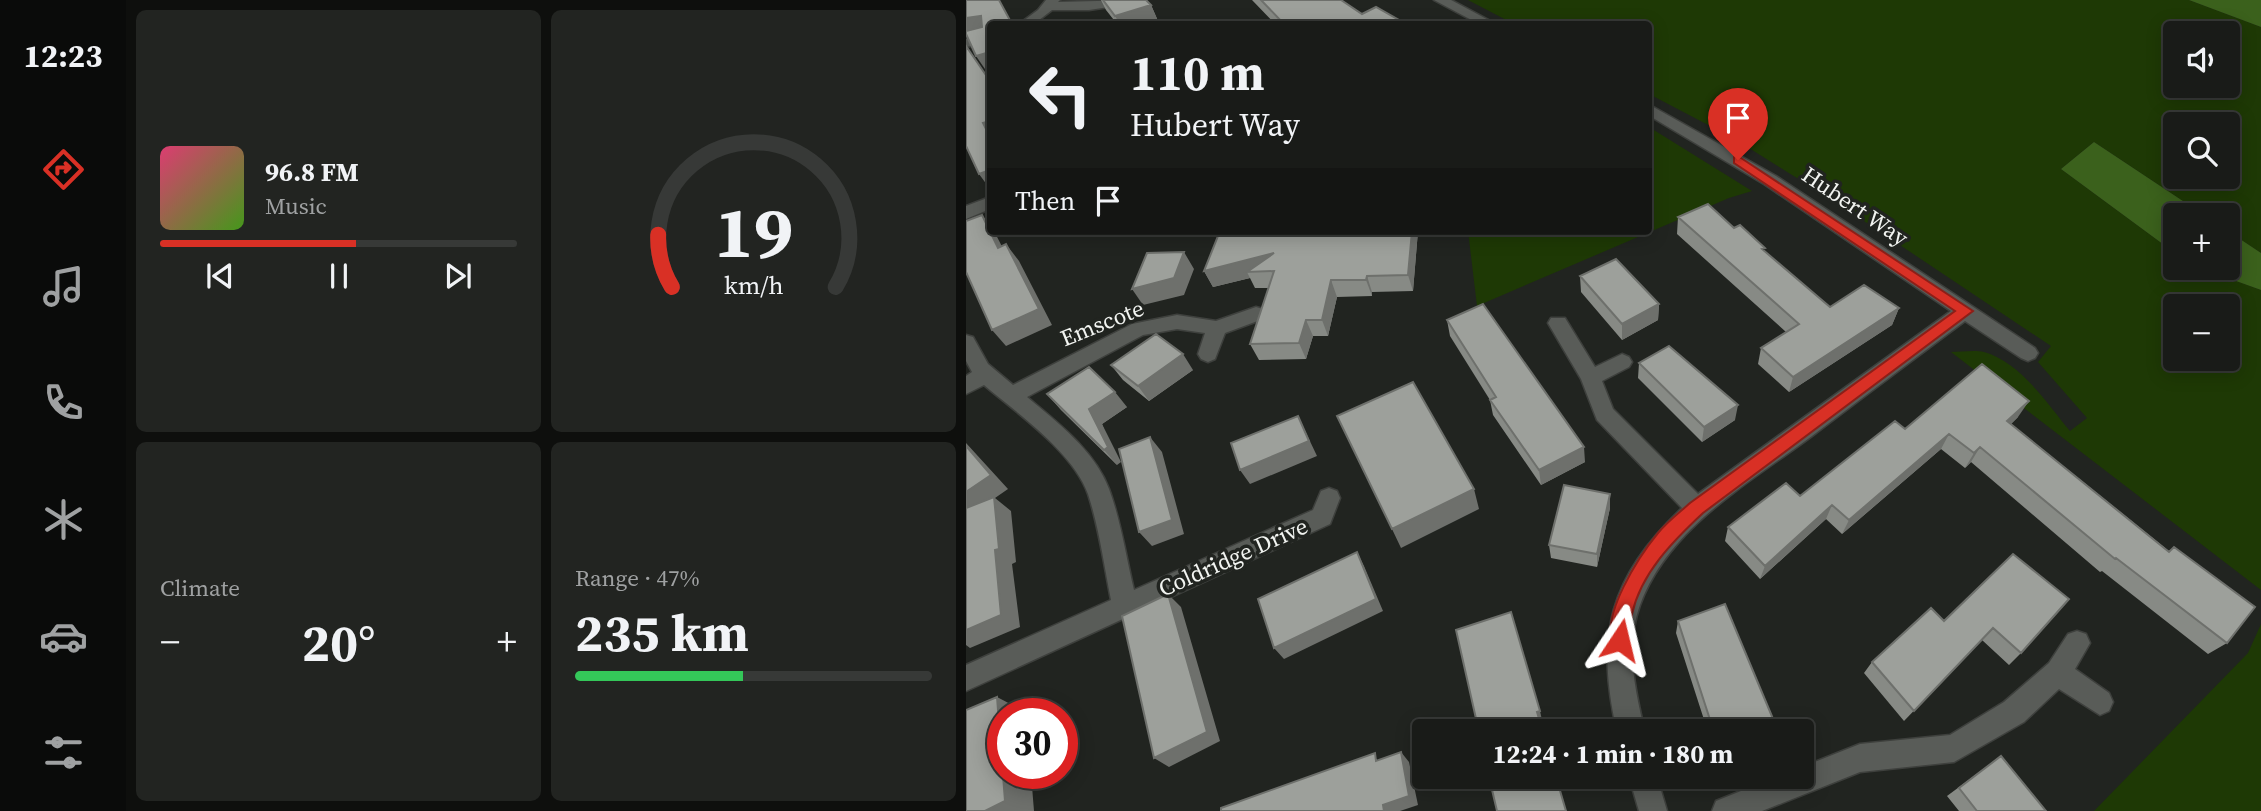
<!DOCTYPE html>
<meta charset="utf-8">
<style>
:root{--surface:#191b18;--page:#222421;--text:#f1f3f6;--muted:#9fa1a2;--line:#373937;--accent:#d93025}
body{margin:0;font-family:"Source Serif 4",serif;background:var(--page);color:var(--text);height:100vh;display:flex;flex-direction:column;font-size:26px;white-space:nowrap}
*{box-sizing:border-box;margin:0}
p{font-size:23px;color:var(--muted)}
.icon{flex:none;width:38px;height:38px;fill:none;stroke:currentColor;stroke-width:2;stroke-linecap:round;stroke-linejoin:round}
.map{position:relative;flex:1;overflow:hidden}
.side{display:flex;flex-direction:column;gap:10px;padding:10px;background:#0e0f0d;width:840px}
.side>*{flex:none}
.guide{position:absolute;left:21px;top:21px;width:665px;height:214px;border-radius:7px;box-shadow:0 4px 18px #0003,0 0 0 2px var(--line);background:#191b18;color:var(--text);overflow:hidden}
.tools{position:absolute;left:1197px;top:21px;display:grid;gap:14px}
.tools a{display:grid;place-items:center;width:77px;height:77px;border-radius:7px;background:var(--surface);box-shadow:0 4px 18px #0003,0 0 0 2px var(--line);font-size:35px}
.speed{position:absolute;left:21px;top:698px;display:flex;gap:14px;font-size:35px;font-weight:700;text-align:center}
.speed>*{display:grid;place-content:center;width:91px;height:91px;border-radius:50%;background:var(--surface);box-shadow:0 4px 18px #0003,0 0 0 2px var(--line);line-height:1}
.speed .limit{border:10px solid #d22;background:#fff;color:#111}
.pin{position:absolute;display:grid;place-items:center;width:60px;height:60px;color:#fff;margin:-72px -30px;border-radius:50% 50% 50% 0;rotate:-45deg;box-shadow:0 0 7px #0007}
.pin .icon{rotate:45deg}
.me{position:absolute;width:77px;margin:-38px;rotate:10deg;stroke-linejoin:round;filter:drop-shadow(0 0 5px #0008)}
.turn{display:flex;align-items:center;gap:24px;height:147px;padding:0 28px;font-size:32px}
.turn .icon{width:91px;height:91px;stroke-width:2.5}
.turn b{display:block;font-size:49px;line-height:60px}
.then{display:flex;align-items:center;height:66px;padding:0 28px;background:#0003;gap:14px;font-size:26px}
.big{font-size:52px;font-weight:700;line-height:1.1}
.side .widget{flex:1;display:flex;flex-direction:column;justify-content:center;gap:10px;min-width:0;padding:0 24px;border-radius:10px;background:var(--page)}
.side .dial{align-items:center;gap:0}
.dial svg{height:182px;overflow:visible;fill:none;stroke:var(--line);stroke-width:7;stroke-linecap:round;text-anchor:middle}
.dial text{fill:var(--text);stroke:none}
.song{display:flex;align-items:center;gap:21px}
.cover{width:84px;height:84px;border-radius:10px;background:linear-gradient(135deg,hsl(340 70% 55%),hsl(100 70% 35%))}
.played{height:7px;border-radius:4px;background:linear-gradient(90deg,var(--accent) 55%,var(--line) 55%)}
.keys{display:flex;justify-content:space-around;direction:ltr}
.heat{display:flex;justify-content:space-between;align-items:center;font-size:38px;direction:ltr}
.charge{height:10px;border-radius:5px;background:linear-gradient(90deg,#34c759 47%,var(--line) 0)}
.side .tiles{flex:1;display:grid;gap:10px;grid-template-columns:repeat(2,1fr)}
.trip{position:absolute;left:446px;top:719px;width:402px;height:70px;border-radius:7px;background:var(--surface);box-shadow:0 4px 18px #0003,0 0 0 2px var(--line);font-weight:700;line-height:70px;text-align:center}
main{display:flex;flex:1;min-height:0}
.tabs{display:flex;flex-direction:column;width:126px;justify-content:space-around;align-items:center;background:#0a0b0a;color:var(--muted)}
.tabs .icon{width:49px;height:49px}
.tabs .current{color:var(--accent)}
.tabs b{font-size:32px;color:var(--text)}
.map>svg:first-child{display:block}
.green{fill:#1e3905;fill-rule:evenodd}
.forest{fill:#3b611c}
.lines{fill:none;stroke-linecap:round;stroke-linejoin:round}
.street-casing{stroke:#3e403d;stroke-width:3}
.street{fill:#595c58;fill-rule:evenodd}
.wall{fill:#878a85}
.shaded-wall{fill:#6e706c}
.building{fill:#9da09b;stroke:#6e706c;stroke-width:2}
.route{fill:#d93025;stroke:#8d1f18;stroke-width:2}
.labels{text-anchor:middle;dominant-baseline:central;stroke-width:7;stroke-linejoin:round;paint-order:stroke}
.street-label{font-size:23px;fill:#f2f4f1;stroke:#212420}
</style>
<main>
<nav class="tabs">
<b>12:23</b>
<svg class="icon current" aria-label="directions" viewBox="0 0 24 24"><path d="M12 3l9 9-9 9-9-9zM9 14v-3h6M13 9l2 2-2 2"/></svg>
<svg class="icon" aria-label="music" viewBox="0 0 24 24"><path d="M9 18V5l10-2v13"/><circle cx="6" cy="18" r="3"/><circle cx="16" cy="16" r="3"/></svg>
<svg class="icon" aria-label="phone" viewBox="0 0 24 24"><path d="M5 4h4l2 5-3 2q2 4 5 5l2-3 5 2v4C11 20 4 13 5 4z"/></svg>
<svg class="icon" aria-label="climate" viewBox="0 0 24 24"><path d="M12 3v18M4 7l16 10M4 17L20 7"/></svg>
<svg class="icon" aria-label="car" viewBox="0 0 24 24"><path d="M5 17H2v-5l4-1 3-4h7l3 4 3 1v5h-3M9 17h6M6 11h13"/><circle cx="7" cy="17" r="2"/><circle cx="17" cy="17" r="2"/></svg>
<svg class="icon" aria-label="filters" viewBox="0 0 24 24"><path d="M4 7h16M4 17h16"/><circle cx="9" cy="7" r="2"/><circle cx="15" cy="17" r="2"/></svg>
</nav>
<section class="side">
<div class="tiles">
<div class="widget">
<div class="song"><i class="cover"></i><div><b>96.8 FM</b><p>Music</p></div></div>
<div class="played"></div>
<div class="keys"><svg class="icon" aria-label="previous" viewBox="0 0 24 24"><path d="M18 5L8 12l10 7zM5 5v14"/></svg><svg class="icon" aria-label="pause" viewBox="0 0 24 24"><path d="M8 5v14M16 5v14"/></svg><svg class="icon" aria-label="next" viewBox="0 0 24 24"><path d="M6 5l10 7-10 7zM19 5v14"/></svg></div>
</div>
<div class="widget dial"><svg viewBox="0 0 100 80">
<path d="M14 69A42 42 0 1 1 86 69"/>
<path d="M14 69A42 42 0 0 1 8 46" stroke="#d93025"/>
<text x="50" y="56" font-size="32" font-weight="700">19</text>
<text x="50" y="72" font-size="11">km/h</text>
</svg></div>
<div class="widget"><p>Climate</p>
<div class="heat"><a>−</a><b class="big">20°</b><a>+</a></div>
</div>
<div class="widget"><p>Range · 47%</p><b class="big">235 km</b><div class="charge"></div></div>
</div>
</section>
<div class="map">
<svg width="1295" height="811" viewBox="0 0 1295 811">
<rect width="100%" height="100%" fill="#212420"/>
<!-- green -->
<path class="green" d="M 502,0 L 1223,0 L 1295,27 L 1295,253 L 1262,231 L 1262,215 L 1238,215 L 1128,142 L 1095,169 L 1209,253 L 1209,268 L 1234,268 L 1295,290 L 1295,590 L 985,352 C 995,352 1009,350 1018,352 C 1054,362 1081,403 1104,431 L 1121,418 L 1072,362 L 1085,346 L 871,203 L 767,138 L 683,94 L 682,24 L 548,24 ZM 1209,33 L 1262,33 L 1262,86 L 1209,86 ZM 1209,124 L 1262,124 L 1262,177 L 1209,177 ZM 1209,306 L 1262,306 L 1262,359 L 1209,359 Z
M 683,127 L 786,191 L 763,198 L 511,306 L 502,231 L 682,231 Z
M 1295,624 L 1295,811 L 1128,811 L 1282,653 Z"/>
<!-- forest -->
<path class="forest" d="M 1223,0 L 1295,0 L 1295,27 Z
M 1128,142 L 1238,215 L 1209,215 L 1209,253 L 1095,169 Z
M 1262,231 L 1295,253 L 1295,290 L 1234,268 L 1262,268 Z"/>
<g class="lines">
<defs>
<path id="street" d="M 80,0 L 94,0 L 92,2 L 170,0 L 163,4 L 123,10 L 86,10 L 68,24 L 53,24 L 72,10 Z
M 468,0 L 485,0 L 530,24 L 513,24 Z
M 24,34 L 24,42 L 0,47 L 0,39 Z
M 682,104 L 810,176 L 1069,348 L 1072,353 L 1069,358 L 1062,361 L 1055,358 L 999,321 C 948,359 897,397 846,436 C 783,483 702,528 674,605 C 659,646 669,691 679,732 L 651,732 C 629,634 643,578 716,508 L 631,420 L 615,379 L 582,323 L 585,318 L 599,318 L 629,367 L 656,354 L 663,357 L 666,362 L 663,367 L 636,381 L 647,409 L 732,494 L 985,311 L 798,184 L 682,115 Z
M 24,197 L 24,209 L 0,219 L 0,206 Z
M 290,307 L 297,309 L 300,314 L 297,319 L 259,333 L 249,359 L 242,362 L 235,359 L 232,354 L 239,333 L 211,329 L 177,335 L 61,397 C 91,422 129,451 143,489 C 155,521 160,557 168,590 L 347,510 L 355,491 L 363,488 L 371,491 L 374,498 L 364,524 L 0,691 L 0,665 L 145,600 C 138,565 133,527 122,494 C 107,452 51,413 18,385 L 0,394 L 0,376 L 6,372 L 0,361 L 0,335 L 7,337 L 22,364 L 47,385 L 166,324 L 211,315 L 250,321 Z
M 1111,631 L 1120,634 L 1124,643 L 1109,669 L 1143,693 L 1147,702 L 1143,711 L 1134,715 L 1093,689 L 1058,722 L 988,762 L 894,772 L 796,811 L 746,811 L 750,801 L 810,777 L 836,777 L 836,767 L 894,744 L 984,735 L 1038,702 L 1083,663 L 1102,634 Z
M 663,777 L 691,777 L 701,811 L 673,811 Z"/>
</defs>
<!-- street casing -->
<use href="#street" class="street-casing"/>
<!-- street -->
<use href="#street" class="street"/>
</g>
<!-- wall -->
<path class="wall" d="M 135,0 L 180,0 L 185,5 L 192,21 L 181,24 L 151,24 L 140,10 Z
M 286,0 L 375,0 L 396,14 L 440,24 L 309,24 Z
M 712,217 L 768,228 L 864,307 L 933,308 L 926,325 L 823,392 L 792,364 L 795,348 L 820,332 L 711,234 Z
M 452,231 L 447,291 L 406,292 L 406,296 L 371,297 L 362,336 L 347,336 L 340,359 L 293,360 L 284,344 L 303,288 L 289,288 L 284,278 L 247,287 L 238,271 Z
M 614,276 L 693,304 L 692,320 L 656,340 L 615,292 Z
M 481,320 L 619,462 L 575,485 L 527,415 L 524,400 L 484,336 Z
M 673,363 L 769,420 L 736,442 L 672,378 Z
M 145,365 L 227,370 L 183,401 L 157,380 Z
M 81,394 L 161,407 L 136,424 L 151,465 L 95,410 Z
M 1052,417 L 1045,424 L 1203,551 L 1208,547 L 1261,643 L 1242,654 L 1136,571 L 1134,572 L 1005,462 L 999,468 L 975,449 L 876,534 L 860,519 L 794,579 L 759,541 L 762,527 L 834,496 L 939,429 Z
M 644,494 L 644,508 L 631,567 L 585,558 L 583,545 Z
M 1047,554 L 1055,653 L 1043,665 L 1016,640 L 938,721 L 898,673 L 906,662 L 978,621 Z
M 712,621 L 807,732 L 742,732 L 710,633 Z
M 1035,756 L 1080,811 L 993,811 L 981,796 Z"/>
<!-- shaded-wall -->
<path class="shaded-wall" d="M 185,5 L 192,21 L 181,24 L 154,24 L 149,16 Z
M 15,16 L 24,30 L 3,36 L 0,30 L 0,18 Z
M 24,52 L 24,71 L 21,72 L 10,56 Z
M 24,121 L 24,137 L 17,123 Z
M 24,170 L 24,189 L 13,174 Z
M 16,215 L 24,226 L 24,231 L 28,231 L 45,264 L 32,248 Z
M 446,231 L 452,231 L 447,291 L 442,275 Z
M 40,244 L 53,261 L 86,325 L 40,346 L 26,330 Z
M 218,252 L 228,269 L 218,295 L 177,305 L 166,289 Z
M 308,253 L 281,272 L 284,278 L 247,287 L 238,271 Z
M 401,276 L 406,292 L 406,296 L 400,280 Z
M 365,280 L 371,297 L 362,336 L 356,320 Z
M 693,304 L 692,320 L 656,340 L 656,324 Z
M 933,308 L 926,325 L 823,392 L 827,377 Z
M 340,320 L 347,336 L 340,359 L 333,343 Z
M 217,354 L 227,370 L 183,401 L 172,386 Z
M 149,392 L 161,407 L 136,424 L 155,462 L 151,465 L 138,450 L 123,409 Z
M 1063,401 L 1052,417 L 1031,437 L 1041,421 Z
M 772,405 L 769,420 L 736,442 L 738,427 Z
M 332,416 L 351,456 L 284,484 L 274,470 Z
M 983,434 L 975,449 L 876,534 L 883,520 Z
M 184,437 L 196,452 L 218,534 L 186,546 L 173,532 Z
M 0,443 L 42,489 L 29,498 L 45,511 L 50,562 L 46,564 L 54,627 L 4,648 L 0,645 Z
M 618,447 L 619,462 L 575,485 L 573,470 Z
M 1014,447 L 1005,462 L 999,468 L 1008,453 Z
M 508,489 L 513,509 L 435,548 L 426,529 Z
M 644,494 L 644,508 L 631,567 L 631,554 Z
M 866,505 L 860,519 L 794,579 L 799,566 Z
M 391,552 L 398,566 L 417,611 L 318,659 L 308,648 Z
M 202,594 L 215,607 L 254,741 L 203,767 L 188,758 Z
M 31,697 L 58,711 L 58,714 L 37,714 L 37,770 Z
M 574,711 L 576,720 L 574,721 L 571,712 Z
M 810,726 L 807,732 L 795,732 Z
M 435,752 L 443,762 L 452,805 L 434,811 L 418,811 L 417,805 Z
M 37,774 L 65,774 L 68,811 L 19,811 Z"/>
<!-- building -->
<path class="building" d="M 0,0 L 33,0 L 46,24 L 24,24 L 24,52 L 10,56 L 0,34 L 0,31 L 16,27 L 15,16 L 0,18 Z
M 137,0 L 180,0 L 185,5 L 149,16 Z
M 295,0 L 375,0 L 396,14 L 410,7 L 440,24 L 318,24 Z
M 0,46 L 24,81 L 24,121 L 17,123 L 24,137 L 24,170 L 13,174 L 0,146 Z
M 742,204 L 768,228 L 774,225 L 799,248 L 796,249 L 864,307 L 898,285 L 933,308 L 827,377 L 795,348 L 833,324 L 712,217 Z
M 16,215 L 32,248 L 40,244 L 73,309 L 26,330 L 0,272 L 0,221 Z
M 254,231 L 446,231 L 442,275 L 401,276 L 400,280 L 365,280 L 356,320 L 340,320 L 333,343 L 284,344 L 308,271 L 281,272 L 308,253 L 238,271 Z
M 218,252 L 208,278 L 166,289 L 181,253 Z
M 650,259 L 693,304 L 656,324 L 614,276 Z
M 517,304 L 618,447 L 573,470 L 524,400 L 530,397 L 481,320 Z
M 190,334 L 217,354 L 172,386 L 145,365 Z
M 703,346 L 772,405 L 738,427 L 673,363 Z
M 1016,364 L 1063,401 L 1041,421 L 1203,552 L 1208,547 L 1289,607 L 1261,643 L 1150,558 L 1149,559 L 1014,447 L 1008,453 L 983,434 L 883,520 L 866,505 L 799,566 L 762,527 L 820,483 L 834,496 L 929,421 L 939,429 Z
M 123,367 L 149,392 L 123,409 L 142,447 L 138,450 L 81,394 Z
M 447,382 L 508,489 L 426,529 L 371,416 Z
M 332,416 L 343,441 L 274,470 L 265,443 Z
M 184,437 L 206,520 L 173,532 L 153,449 Z
M 0,446 L 25,475 L 0,492 Z
M 598,485 L 644,494 L 631,554 L 583,545 Z
M 28,497 L 33,549 L 29,550 L 35,615 L 0,630 L 0,508 Z
M 391,552 L 410,599 L 308,648 L 292,599 Z
M 1047,554 L 1103,599 L 1055,653 L 1027,628 L 948,711 L 906,662 L 965,608 L 978,621 Z
M 202,594 L 241,732 L 188,758 L 156,616 Z
M 759,604 L 810,726 L 795,732 L 748,732 L 712,621 Z
M 545,612 L 574,711 L 571,712 L 577,732 L 513,732 L 490,630 Z
M 31,697 L 39,801 L 19,811 L 0,811 L 0,710 Z
M 435,752 L 443,796 L 417,805 L 418,811 L 255,811 L 255,808 L 409,753 L 410,761 Z
M 1035,756 L 1080,811 L 1011,811 L 993,788 Z
M 523,777 L 590,777 L 600,811 L 531,811 Z"/>
<!-- route -->
<path class="route" d="M 772,156 L 1007,311 L 737,513 C 707,541 675,573 666,614 C 664,625 665,636 661,646 L 654,649 L 647,646 C 634,616 673,556 692,533 C 701,522 714,512 724,503 L 989,311 L 768,163 L 768,157 Z"/>
<g class="labels">
<!-- street labels -->
<g class="street-label">
<text transform="translate(889 206) rotate(34)">Hubert Way</text>
<text transform="translate(136 323) rotate(-22)">Emscote</text>
<text transform="translate(267 557) rotate(-24)">Coldridge Drive</text>
</g>
</g>
</svg>
<div class="tools">
<a><svg class="icon" aria-label="sound" viewBox="0 0 24 24"><path d="M4 9h4l5-4v14l-5-4H4zM17 9q2 3 0 6"/></svg></a>
<a><svg class="icon" aria-label="search" viewBox="0 0 24 24"><circle cx="10" cy="10" r="6"/><path d="M15 15l6 6"/></svg></a>
<a>+</a>
<a>−</a>
</div>
<div class="speed"><div class="limit">30</div></div>
<div class="pin" style="left:772px;top:160px;background:#d93025"><svg class="icon" aria-label="arrive" viewBox="0 0 24 24"><path d="M6 21V4h12l-3 4 3 4H6"/></svg></div>
<svg class="me" style="left:654px;top:640px" viewBox="-20 -20 40 40"><path d="M0-17L14 15 0 8-14 15z" fill="#d93025" stroke="#fff" stroke-width="4"/></svg>
<div class="trip">12:24 · 1 min · 180 m</div>
<div class="guide">
<div class="turn"><svg class="icon" aria-label="left" viewBox="0 0 24 24"><path d="M17 20v-9H6M10 6l-5 5 5 5"/></svg><div><b>110 m</b>Hubert Way</div></div>
<div class="then">Then<svg class="icon" aria-label="arrive" viewBox="0 0 24 24"><path d="M6 21V4h12l-3 4 3 4H6"/></svg></div>
</div>
</div>
</main>
